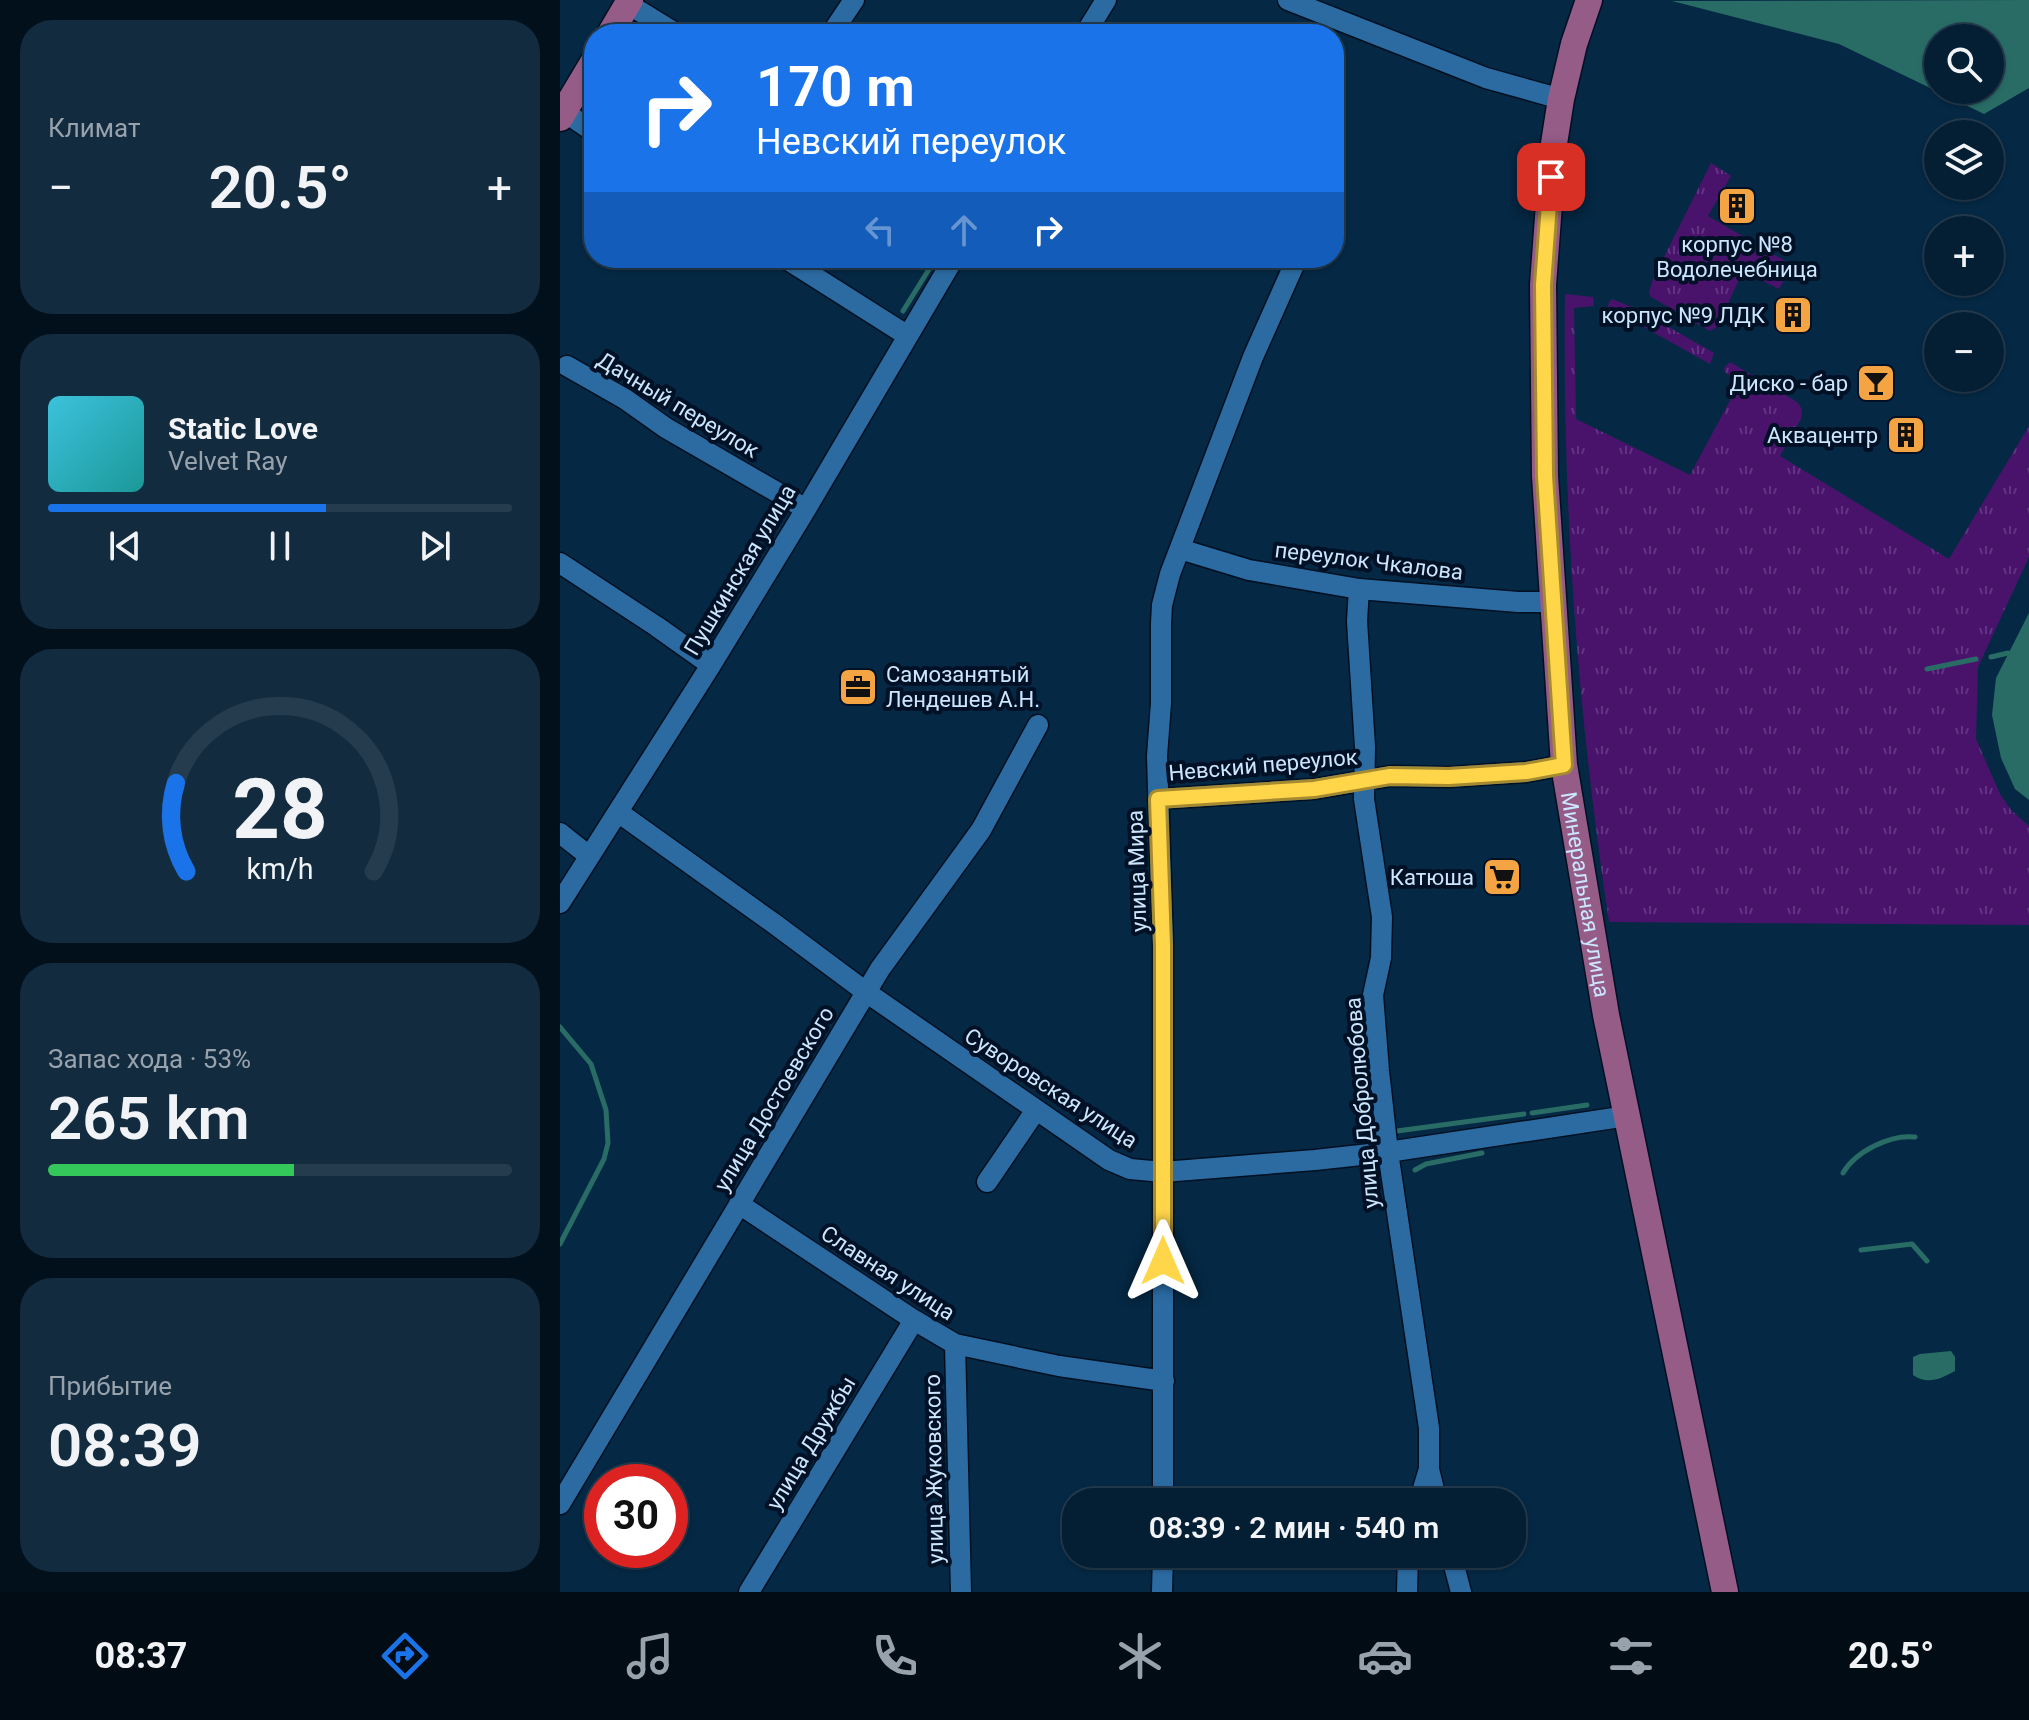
<!DOCTYPE html>
<html lang="ru">
<meta charset="utf-8">
<style>
:root{--surface:#041e33;--page:#122b3f;--text:#f1f3f6;--muted:#97a2ac;--line:#253c4e;--accent:#1a73e8}
body{margin:0;font-family:Roboto,sans-serif;background:var(--page);color:var(--text);height:100vh;display:flex;flex-direction:column;font-size:30px;white-space:nowrap}
*{box-sizing:border-box;margin:0}
p{font-size:26px;color:var(--muted)}
.icon{flex:none;width:44px;height:44px;fill:none;stroke:currentColor;stroke-width:2;stroke-linecap:round;stroke-linejoin:round}
.map{position:relative;flex:1;overflow:hidden}
.details{display:flex;flex-direction:column;gap:20px;padding:20px;background:#02101c;width:560px}
.details>*{flex:none}
.top-card{position:absolute;left:24px;top:24px;width:760px;height:244px;border-radius:32px;box-shadow:0 2px 6px #0004,0 0 0 2px var(--line);background:#1a73e8;color:#fff;overflow:hidden}
.controls{position:absolute;left:1364px;top:24px;display:grid;gap:16px}
.controls a{display:grid;place-items:center;width:80px;height:80px;border-radius:50%;background:var(--surface);box-shadow:0 2px 6px #0004,0 0 0 2px var(--line);font-size:40px}
.speed{position:absolute;left:24px;top:1464px;display:flex;gap:16px;font-size:40px;font-weight:700;text-align:center}
.speed>*{display:grid;place-content:center;width:104px;height:104px;border-radius:50%;background:var(--surface);box-shadow:0 2px 6px #0004,0 0 0 2px var(--line);line-height:1}
.speed .limit{border:12px solid #d22;background:#fff;color:#111}
.pin{position:absolute;display:grid;place-items:center;width:68px;height:68px;color:#fff;margin:-34px;border-radius:16px;box-shadow:0 4px 12px #0006}
.me{position:absolute;width:88px;margin:-44px;rotate:0deg;stroke-linejoin:round;filter:drop-shadow(0 0 6px #0008)}
.turn{display:flex;align-items:center;gap:28px;height:168px;padding:0 40px;font-size:36px}
.turn .icon{width:104px;height:104px;stroke-width:2.5}
.turn b{display:block;font-size:56px;line-height:68px}
.lanes{display:flex;align-items:center;height:76px;padding:0 40px;background:#0003;justify-content:center;gap:40px;direction:ltr}
.lanes .off{opacity:.35}
.big{font-size:60px;font-weight:600;line-height:1.1}
.details .widget{flex:1;display:flex;flex-direction:column;justify-content:center;gap:12px;min-width:0;padding:0 28px;border-radius:32px;background:var(--page)}
.details .dial{align-items:center;gap:0}
.dial svg{height:208px;overflow:visible;fill:none;stroke:var(--line);stroke-width:7;stroke-linecap:round;text-anchor:middle}
.dial text{fill:var(--text);stroke:none}
.song{display:flex;align-items:center;gap:24px}
.cover{width:96px;height:96px;border-radius:12px;background:linear-gradient(135deg,hsl(190 70% 55%),hsl(180 70% 35%))}
.played{height:8px;border-radius:4px;background:linear-gradient(90deg,var(--accent) 60%,var(--line) 60%)}
.keys{display:flex;justify-content:space-around;direction:ltr}
.heat{display:flex;justify-content:space-between;align-items:center;font-size:44px;direction:ltr}
.charge{height:12px;border-radius:6px;background:linear-gradient(90deg,#34c759 53%,var(--line) 0)}
.trip{position:absolute;left:502px;top:1488px;width:464px;height:80px;border-radius:32px;background:var(--surface);box-shadow:0 2px 6px #0004,0 0 0 2px var(--line);font-weight:600;line-height:80px;text-align:center}
.dock{display:flex;height:128px;justify-content:space-around;align-items:center;background:#020c14;color:var(--muted)}
.dock .icon{width:56px;height:56px}
.dock .current{color:var(--accent)}
.dock b{font-size:36px;color:var(--text)}
main{display:flex;flex:1;min-height:0}
.map>svg:first-child{display:block}
.grass{fill:url(#grass-tufts)}
.water{fill:#296c66;fill-rule:evenodd}
.lines{fill:none;stroke-linecap:round;stroke-linejoin:round}
.stream{stroke:#296c66;stroke-width:5}
.minor-casing{stroke:#001021;stroke-width:23}
.major-casing{stroke:#001021;stroke-width:29}
.minor{stroke:#2b6ba2;stroke-width:20}
.major{stroke:#955c88;stroke-width:26}
.route-casing{stroke:#a68a30;stroke-width:20}
.route{stroke:#ffd54a;stroke-width:14}
.labels{text-anchor:middle;dominant-baseline:central;stroke-width:8;stroke-linejoin:round;paint-order:stroke}
.poi-label{font-size:22px;fill:#cce6fe;stroke:#001025;text-anchor:end}
.street-label{font-size:22px;fill:#cce6fe;stroke:#001025}
</style>
<main>
<section class="details">
<div class="widget"><p>Климат</p>
<div class="heat"><a>−</a><b class="big">20.5°</b><a>+</a></div>
</div>
<div class="widget">
<div class="song"><i class="cover"></i><div><b>Static Love</b><p>Velvet Ray</p></div></div>
<div class="played"></div>
<div class="keys"><svg class="icon" aria-label="previous" viewBox="0 0 24 24"><path d="M18 5L8 12l10 7zM5 5v14"/></svg><svg class="icon" aria-label="pause" viewBox="0 0 24 24"><path d="M8 5v14M16 5v14"/></svg><svg class="icon" aria-label="next" viewBox="0 0 24 24"><path d="M6 5l10 7-10 7zM19 5v14"/></svg></div>
</div>
<div class="widget dial"><svg viewBox="0 0 100 80">
<path d="M14 69A42 42 0 1 1 86 69"/>
<path d="M14 69A42 42 0 0 1 10 35" stroke="#1a73e8"/>
<text x="50" y="56" font-size="32" font-weight="700">28</text>
<text x="50" y="72" font-size="11">km/h</text>
</svg></div>
<div class="widget"><p>Запас хода · 53%</p><b class="big">265 km</b><div class="charge"></div></div>
<div class="widget"><p>Прибытие</p><b class="big">08:39</b></div>
</section>
<div class="map">
<svg width="1469" height="1592" viewBox="0 0 1469 1592">
<defs>
<pattern id="grass-tufts" width="24" height="20" patternUnits="userSpaceOnUse" patternTransform="scale(2)"><rect width="24" height="20" fill="#49136c"/><path d="M3 7l-1-3M5 7V3M7 7l1-3M15 17l-1-3M17 17v-4M19 17l1-3" fill="none" stroke="#623582"/></pattern>
</defs>
<rect width="100%" height="100%" fill="#052844"/>
<!-- grass -->
<path class="grass" d="M 1151,163 L 1171,176 L 1148,216 L 1232,265 L 1219,289 L 1183,271 L 1157,327 L 1150,331 L 1091,297 L 1089,292 L 1093,279 Z
M 1005,294 L 1033,297 L 1034,306 L 1014,308 L 1016,419 L 1130,475 L 1180,382 L 1165,372 L 1164,368 L 1170,362 L 1237,402 L 1242,409 L 1241,419 L 1220,456 L 1389,559 L 1469,426 L 1469,557 L 1418,667 L 1416,739 L 1440,794 L 1451,810 L 1469,826 L 1469,925 L 1049,922 C 1018,715 1002,504 1005,294 Z
M 1052,299 L 1079,310 L 1154,353 L 1150,364 L 1048,307 L 1049,302 Z"/>
<!-- water -->
<path class="water" d="M 1469,0 L 1469,88 L 1424,114 L 1279,44 L 1112,1 ZM 1378,38 L 1430,38 L 1430,90 L 1378,90 Z
M 1469,613 L 1469,800 L 1455,789 L 1441,758 L 1432,715 L 1436,678 Z
M 1391,1351 L 1395,1357 L 1395,1371 C 1381,1379 1367,1385 1353,1375 L 1353,1357 L 1360,1354 Z"/>
<g class="lines">
<!-- stream -->
<path class="stream" d="M 343,311 L 376,258
M 1431,657 L 1448,653
M 1367,669 L 1416,659
M 0,1027 L 31,1064 L 46,1110 L 48,1143 L 44,1159 L 0,1244
M 972,1113 L 1027,1105
M 837,1131 L 964,1114
M 855,1170 L 866,1164 L 922,1153
M 1283,1173 C 1295,1152 1330,1134 1355,1137
M 1301,1250 L 1352,1244 L 1367,1261"/>
<defs>
<path id="minor" d="M 728,0 L 926,78 L 1001,99
M 68,4 L 117,34
M 271,34 L 294,0
M 525,34 L 546,0
M 0,109 L 34,132
M 225,258 L 348,336
M 7,366 L 65,399 L 106,428 L 246,509
M 620,549 L 689,570 L 799,589 L 958,602 L 994,602
M 0,563 L 96,626 L 151,665
M 799,589 L 797,621 L 805,747 L 804,799 L 822,917 L 821,958 L 813,995 L 819,1071 L 828,1152 L 869,1428 L 869,1469 L 877,1502
M 598,799 L 754,789 L 830,776 L 889,777 L 966,772 L 1004,765
M 58,812 L 216,925 L 306,992 L 549,1160 L 570,1169 L 603,1172 L 755,1160 L 828,1152 L 1067,1116
M 0,833 L 29,856
M 0,903 L 151,665 L 246,509 L 394,258
M 427,1182 L 476,1110
M 179,1204 L 354,1320 L 395,1344 L 499,1366 L 604,1381
M 395,1344 L 401,1592
M 603,1502 L 603,946 L 597,756 L 601,703 L 601,624 L 602,605 L 610,574 L 693,357 L 734,265
M 859,1502 L 869,1469
M 0,1504 L 320,969 L 421,830 L 478,725
M 891,1554 L 901,1592
M 189,1592 L 354,1320
M 602,1592 L 603,1554
M 847,1592 L 848,1554"/>
<g id="major">
<path id="s1" d="M 1029,0 L 1014,44 L 1001,99 L 993,150 L 983,285 L 985,476 L 1004,765 L 1046,1015 L 1165,1592"/>
<path d="M 50,34 L 70,0"/>
<path d="M 0,118 L 34,61"/>
</g>
</defs>
<!-- minor casing -->
<use href="#minor" class="minor-casing"/>
<!-- major casing -->
<use href="#major" class="major-casing"/>
<!-- minor -->
<use href="#minor" class="minor"/>
<!-- major -->
<use href="#major" class="major"/>
</g>
<g class="lines">
<defs>
<path id="route" d="M 603,1261 L 603,946 L 598,799 L 754,789 L 830,776 L 889,777 L 966,772 L 1004,765 L 985,476 L 983,285 L 991,177"/>
</defs>
<!-- route casing -->
<use href="#route" class="route-casing"/>
<!-- route -->
<use href="#route" class="route"/>
</g>
<!-- icons -->
<defs>
<symbol id="building-square" viewBox="-11 -11 22 22"><rect x="-9" y="-9" width="18" height="18" rx="4" fill="#f4a443" stroke="#001025"/><path d="M-4-6H4V6H1V3H-1V6H-4ZM-2.5-4.3h1.7v1.8h-1.7ZM.8-4.3h1.7v1.8H.8ZM-2.5-1h1.7V.8h-1.7ZM.8-1h1.7V.8H.8Z" fill="#111"/></symbol>
<symbol id="bar-square" viewBox="-11 -11 22 22"><rect x="-9" y="-9" width="18" height="18" rx="4" fill="#f4a443" stroke="#001025"/><path d="M-6-5H6L.8 .8V4.5H3.5V6h-7V4.5H-.8V.8Z" fill="#111"/></symbol>
<symbol id="office-square" viewBox="-11 -11 22 22"><rect x="-9" y="-9" width="18" height="18" rx="4" fill="#f4a443" stroke="#001025"/><path d="M-6-3h4V-5.5h4V-3h4V5H-6ZM-1-4.5V-3h2v-1.5ZM-6 0V1H6V0Z" fill="#111"/></symbol>
<symbol id="supermarket-square" viewBox="-11 -11 22 22"><rect x="-9" y="-9" width="18" height="18" rx="4" fill="#f4a443" stroke="#001025"/><path d="M-6-5.5h2.5l.6 2H6L4.5 2H-2.5L-4.4-4H-6ZM-1.5 3.2a1.3 1.3 0 1 0 .1 0ZM3 3.2a1.3 1.3 0 1 0 .1 0Z" fill="#111"/></symbol>
</defs>
<g fill-rule="evenodd">
<use href="#building-square" x="1155" y="184" width="44" height="44"/>
<use href="#building-square" x="1211" y="293" width="44" height="44"/>
<use href="#bar-square" x="1294" y="361" width="44" height="44"/>
<use href="#building-square" x="1324" y="413" width="44" height="44"/>
<use href="#office-square" x="276" y="665" width="44" height="44"/>
<use href="#supermarket-square" x="920" y="855" width="44" height="44"/>
</g>
<g class="labels">
<!-- poi labels -->
<g class="poi-label">
<text x="1177" y="244" text-anchor="middle">корпус №8<tspan x="1177" dy="25">Водолечебница</tspan></text>
<text x="1205" y="315">корпус №9 ЛДК</text>
<text x="1288" y="383">Диско - бар</text>
<text x="1318" y="435">Аквацентр</text>
<text x="326" y="674" text-anchor="start">Самозанятый<tspan x="326" dy="25">Лендешев А.Н.</tspan></text>
<text x="914" y="877">Катюша</text>
</g>
<!-- street labels -->
<g class="street-label">
<text transform="translate(118 405) rotate(31)">Дачный переулок</text>
<text transform="translate(809 561) rotate(7)">переулок Чкалова</text>
<text transform="translate(180 570) rotate(-59)">Пушкинская улица</text>
<text transform="translate(703 765) rotate(-5)">Невский переулок</text>
<text transform="translate(577 871) rotate(-92)">улица Мира</text>
<text stroke="none"><textPath href="#s1" startOffset="902">Минеральная улица</textPath></text>
<text transform="translate(491 1088) rotate(33)">Суворовская улица</text>
<text transform="translate(214 1099) rotate(-59)">улица Достоевского</text>
<text transform="translate(802 1103) rotate(-95)">улица Добролюбова</text>
<text transform="translate(328 1273) rotate(33)">Славная улица</text>
<text transform="translate(251 1443) rotate(-59)">улица Дружбы</text>
<text transform="translate(374 1469) rotate(-91)">улица Жуковского</text>
</g>
</g>
</svg>
<div class="controls">
<a><svg class="icon" aria-label="search" viewBox="0 0 24 24"><circle cx="10" cy="10" r="6"/><path d="M15 15l6 6"/></svg></a>
<a><svg class="icon" aria-label="layers" viewBox="0 0 24 24"><path d="M12 4l9 5-9 5-9-5zM3 14l9 5 9-5"/></svg></a>
<a>+</a>
<a>−</a>
</div>
<div class="speed"><div class="limit">30</div></div>
<div class="pin" style="left:991px;top:177px;background:#d93025"><svg class="icon" aria-label="arrive" viewBox="0 0 24 24"><path d="M6 21V4h12l-3 4 3 4H6"/></svg></div>
<svg class="me" style="left:603px;top:1261px" viewBox="-20 -20 40 40"><path d="M0-17L14 15 0 8-14 15z" fill="#ffd54a" stroke="#fff" stroke-width="4"/></svg>
<div class="trip">08:39 · 2 мин · 540 m</div>
<div class="top-card">
<div class="turn"><svg class="icon" aria-label="right" viewBox="0 0 24 24"><path d="M7 20v-9h11M14 6l5 5-5 5"/></svg><div><b>170 m</b>Невский переулок</div></div>
<div class="lanes"><svg class="icon off" aria-label="left" viewBox="0 0 24 24"><path d="M17 20v-9H6M10 6l-5 5 5 5"/></svg><svg class="icon off" aria-label="ahead" viewBox="0 0 24 24"><path d="M12 20V5M6 11l6-6 6 6"/></svg><svg class="icon" aria-label="right" viewBox="0 0 24 24"><path d="M7 20v-9h11M14 6l5 5-5 5"/></svg></div>
</div>
</div>
</main>
<nav class="dock">
<b>08:37</b>
<svg class="icon current" aria-label="directions" viewBox="0 0 24 24"><path d="M12 3l9 9-9 9-9-9zM9 14v-3h6M13 9l2 2-2 2"/></svg>
<svg class="icon" aria-label="music" viewBox="0 0 24 24"><path d="M9 18V5l10-2v13"/><circle cx="6" cy="18" r="3"/><circle cx="16" cy="16" r="3"/></svg>
<svg class="icon" aria-label="phone" viewBox="0 0 24 24"><path d="M5 4h4l2 5-3 2q2 4 5 5l2-3 5 2v4C11 20 4 13 5 4z"/></svg>
<svg class="icon" aria-label="climate" viewBox="0 0 24 24"><path d="M12 3v18M4 7l16 10M4 17L20 7"/></svg>
<svg class="icon" aria-label="car" viewBox="0 0 24 24"><path d="M5 17H2v-5l4-1 3-4h7l3 4 3 1v5h-3M9 17h6M6 11h13"/><circle cx="7" cy="17" r="2"/><circle cx="17" cy="17" r="2"/></svg>
<svg class="icon" aria-label="filters" viewBox="0 0 24 24"><path d="M4 7h16M4 17h16"/><circle cx="9" cy="7" r="2"/><circle cx="15" cy="17" r="2"/></svg>
<b>20.5°</b>
</nav>
